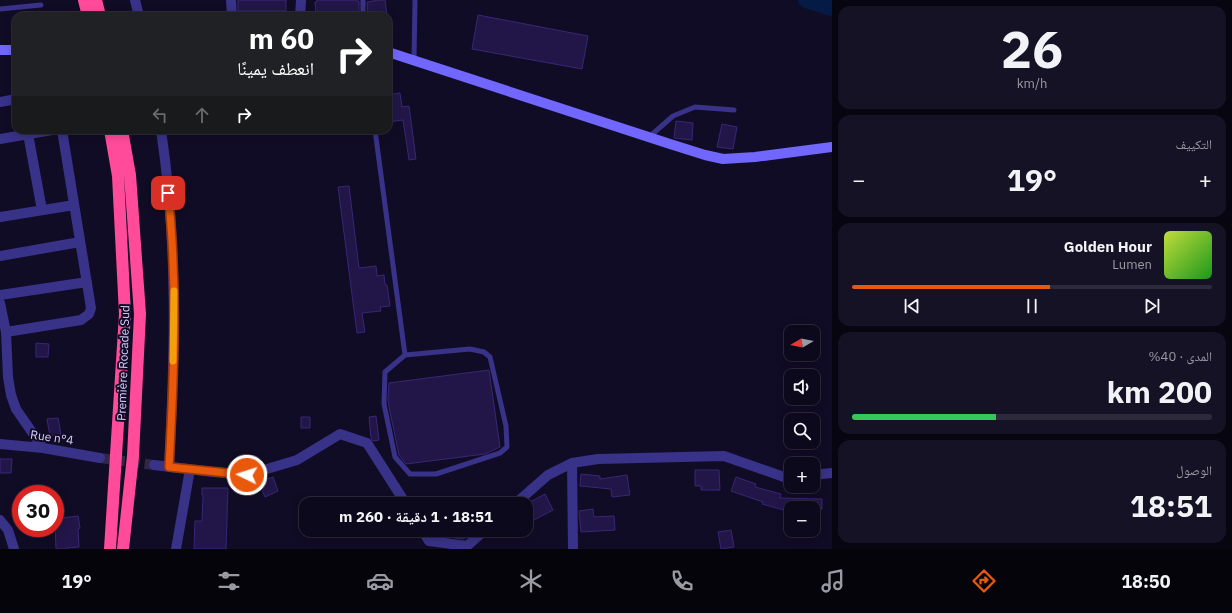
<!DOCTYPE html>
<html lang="ar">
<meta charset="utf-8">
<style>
:root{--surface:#0d091c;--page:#161225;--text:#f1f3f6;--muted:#9a9aa3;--line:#2d2a3b;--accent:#ea580c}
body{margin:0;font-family:"IBM Plex Sans","Noto Naskh Arabic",sans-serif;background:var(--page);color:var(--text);direction:rtl;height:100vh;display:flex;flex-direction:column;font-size:15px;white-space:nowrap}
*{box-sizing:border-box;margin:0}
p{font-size:13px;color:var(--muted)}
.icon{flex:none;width:22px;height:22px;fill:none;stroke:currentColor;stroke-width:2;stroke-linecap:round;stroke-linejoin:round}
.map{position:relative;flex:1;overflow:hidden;direction:ltr}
.details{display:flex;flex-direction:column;gap:6px;padding:6px;background:#07050f;width:400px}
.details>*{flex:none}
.guide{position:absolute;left:12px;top:12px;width:380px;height:122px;border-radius:12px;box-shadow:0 2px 10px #0003,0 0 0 1px var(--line);direction:rtl;background:#202124;color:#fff;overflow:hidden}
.needle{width:26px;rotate:260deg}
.buttons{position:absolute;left:784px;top:325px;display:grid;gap:8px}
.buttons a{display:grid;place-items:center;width:36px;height:36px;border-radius:8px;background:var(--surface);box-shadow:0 2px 10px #0003,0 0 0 1px var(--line);font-size:20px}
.speed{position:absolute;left:12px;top:485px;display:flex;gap:8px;font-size:20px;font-weight:700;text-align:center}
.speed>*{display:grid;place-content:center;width:52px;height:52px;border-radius:50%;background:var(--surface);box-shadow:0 2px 10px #0003,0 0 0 1px var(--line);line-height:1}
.speed .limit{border:6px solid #d22;background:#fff;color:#111}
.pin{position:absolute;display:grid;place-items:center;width:34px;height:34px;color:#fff;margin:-17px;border-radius:8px;box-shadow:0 2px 6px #0006}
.me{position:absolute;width:44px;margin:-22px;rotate:274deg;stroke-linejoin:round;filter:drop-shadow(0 0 3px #0008)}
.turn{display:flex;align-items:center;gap:14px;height:84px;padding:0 12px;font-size:18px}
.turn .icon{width:52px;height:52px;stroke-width:2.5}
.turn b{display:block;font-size:28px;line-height:34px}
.lanes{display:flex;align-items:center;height:38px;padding:0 12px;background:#0003;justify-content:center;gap:20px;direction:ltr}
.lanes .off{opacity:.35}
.big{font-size:30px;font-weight:700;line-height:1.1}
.details .tile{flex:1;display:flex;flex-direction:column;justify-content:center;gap:6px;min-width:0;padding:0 14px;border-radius:12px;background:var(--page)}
.details .dial{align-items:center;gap:0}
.dial b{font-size:52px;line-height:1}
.song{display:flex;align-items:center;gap:12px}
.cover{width:48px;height:48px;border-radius:6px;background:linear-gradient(135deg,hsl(70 70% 55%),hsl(120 70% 35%))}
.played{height:4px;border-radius:2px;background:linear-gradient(90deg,var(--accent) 55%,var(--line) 55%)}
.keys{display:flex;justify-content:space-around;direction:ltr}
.heat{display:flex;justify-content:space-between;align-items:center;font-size:22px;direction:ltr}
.charge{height:6px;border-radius:3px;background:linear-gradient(90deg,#34c759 40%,var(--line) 0)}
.trip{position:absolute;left:299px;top:497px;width:234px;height:40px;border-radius:12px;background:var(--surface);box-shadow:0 2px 10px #0003,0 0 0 1px var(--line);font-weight:700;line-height:40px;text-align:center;direction:rtl}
.tab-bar{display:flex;height:64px;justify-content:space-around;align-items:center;background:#05040b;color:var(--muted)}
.tab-bar .icon{width:28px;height:28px}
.tab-bar .current{color:var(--accent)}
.tab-bar b{font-size:18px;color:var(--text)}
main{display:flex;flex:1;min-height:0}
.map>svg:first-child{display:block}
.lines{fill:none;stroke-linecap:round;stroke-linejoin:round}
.river{stroke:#051a45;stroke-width:16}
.building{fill:#221648;stroke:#392676}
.street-tunnel{stroke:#2f2946;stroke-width:10;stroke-dasharray:10 5;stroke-linecap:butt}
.lane{stroke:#393289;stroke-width:5}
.street{stroke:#393289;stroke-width:10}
.secondary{stroke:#7167ff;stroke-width:10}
.highway{stroke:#ff4b9a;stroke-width:12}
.route-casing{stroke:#983908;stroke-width:10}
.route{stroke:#ea580c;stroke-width:7}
.slow{stroke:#f59e0b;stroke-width:7}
.labels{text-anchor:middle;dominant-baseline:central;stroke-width:4;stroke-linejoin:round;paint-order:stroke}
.street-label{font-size:12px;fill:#d7d0ff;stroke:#110c25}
</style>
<main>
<section class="details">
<div class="tile dial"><b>26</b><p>km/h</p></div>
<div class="tile"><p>التكييف</p>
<div class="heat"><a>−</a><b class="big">19°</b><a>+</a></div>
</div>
<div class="tile">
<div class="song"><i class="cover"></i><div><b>Golden Hour</b><p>Lumen</p></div></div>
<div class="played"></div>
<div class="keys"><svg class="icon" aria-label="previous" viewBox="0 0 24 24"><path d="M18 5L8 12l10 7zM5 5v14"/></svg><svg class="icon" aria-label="pause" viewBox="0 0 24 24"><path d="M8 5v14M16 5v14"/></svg><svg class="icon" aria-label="next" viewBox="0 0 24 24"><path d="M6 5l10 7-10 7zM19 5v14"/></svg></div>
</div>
<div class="tile"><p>المدى · 40%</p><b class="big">200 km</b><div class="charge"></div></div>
<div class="tile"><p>الوصول</p><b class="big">18:51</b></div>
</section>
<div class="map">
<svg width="832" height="549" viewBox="0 0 832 549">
<rect width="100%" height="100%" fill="#110c25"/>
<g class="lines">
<!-- river -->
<path class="river" d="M 806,0 L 832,8"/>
</g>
<!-- building -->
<path class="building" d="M 238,0 L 286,0 L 286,11 L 238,11 Z
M 317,0 L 357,0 L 357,1 L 359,1 L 359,15 L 316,15 L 315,2 L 317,2 Z
M 379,0 L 385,0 L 387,15 L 368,16 L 367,2 Z
M 478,15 L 588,36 L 582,69 L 472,49 Z
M 400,93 L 402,107 L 409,106 L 416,159 L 409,160 L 403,120 L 388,122 L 388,95 Z
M 676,121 L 693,123 L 692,140 L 674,138 Z
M 722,124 L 737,127 L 733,149 L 717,147 Z
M 349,186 L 359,268 L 376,266 L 377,276 L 384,275 L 385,285 L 387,285 L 390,306 L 380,307 L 381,311 L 362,313 L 365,332 L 357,333 L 338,187 Z
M 36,343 L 49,344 L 48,357 L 36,357 Z
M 489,370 L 500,447 L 485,454 L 406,464 L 399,455 L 390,412 L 388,400 L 389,383 Z
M 376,416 L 379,440 L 373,441 L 371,438 L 369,417 Z
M 301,417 L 310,417 L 310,428 L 301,428 Z
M 58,418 L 61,434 L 50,436 L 47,419 Z
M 0,459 L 12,459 L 11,473 L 0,473 Z
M 695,470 L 719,470 L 720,490 L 701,490 L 701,486 L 695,486 Z
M 581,474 L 600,476 L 600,479 L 627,475 L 630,495 L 612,497 L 611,489 L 580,486 Z
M 273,477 L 278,491 L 265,497 L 259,482 Z
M 736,477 L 756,484 L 755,487 L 781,494 L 780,498 L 822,499 L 822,509 L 791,508 L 791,512 L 762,504 L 763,502 L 731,491 Z
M 202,488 L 228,488 L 226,549 L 194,549 L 195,521 L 202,521 L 203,495 L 202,495 Z
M 545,494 L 553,510 L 534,520 L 526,504 Z
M 593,509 L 594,517 L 614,516 L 615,530 L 581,532 L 579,511 Z
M 78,516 L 80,528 L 78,529 L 79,547 L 67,548 L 67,549 L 56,549 L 55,522 L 61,521 L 61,518 Z
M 430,530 L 467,530 L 467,537 L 463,539 L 433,535 Z
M 731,530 L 734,547 L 721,549 L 718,532 Z"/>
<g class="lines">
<!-- street-tunnel -->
<path class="street-tunnel" d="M 100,458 L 154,465"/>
<!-- lane -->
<path class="lane" d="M 363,0 L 363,16
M 0,9 L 41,5
M 414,60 L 415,0
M 375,130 L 405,355
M 649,137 L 673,116 L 695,107 L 734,110
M 470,349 L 484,352 L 490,357 L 506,426 L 507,447 L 500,453 L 436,474 L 410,474 L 395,457 L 384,404 L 385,372 L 405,355 Z"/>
<!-- street -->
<path class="street" d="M 135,0 L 139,16
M 231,0 L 232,16
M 300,16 L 301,0
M 0,102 L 16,99
M 161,130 C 178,243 175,353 169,467
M 28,134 L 42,210
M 0,139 L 52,130
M 0,217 L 74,205
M 0,256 L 80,242
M 0,295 L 87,282
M 0,303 L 6,332 L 8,377 L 11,395 L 16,409 L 43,448
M 6,332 L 81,320 L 89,314 L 91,308 L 62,130
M 0,444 L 43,448 L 100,458
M 572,463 L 573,549
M 154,465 L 213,472 L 247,475 L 297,460 L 340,434 L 367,443 L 406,504
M 813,475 L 832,473
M 515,504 L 548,475 L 572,463 L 598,459 L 724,456 L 784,477 L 791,476
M 0,520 L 8,530 L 14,549
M 422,530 L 429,541 L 467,546 L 485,530
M 176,549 L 190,469"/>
<!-- secondary -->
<path class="secondary" d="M 0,50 L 16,50
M 388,52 L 670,144 L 705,155 L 723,159 L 755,157 L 832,147"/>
<!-- highway -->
<path class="highway" d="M 84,0 L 88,16
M 96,0 L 100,16
M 110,130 L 118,176 L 125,314 L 110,549
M 122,130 L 130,175 L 140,314 L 133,456 L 123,549"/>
</g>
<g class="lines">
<defs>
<path id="route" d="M 168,193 C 178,284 174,376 169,467 L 247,475"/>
</defs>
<!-- route casing -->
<use href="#route" class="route-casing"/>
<!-- route -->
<use href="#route" class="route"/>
<!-- slow -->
<path class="slow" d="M 173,361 L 174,291"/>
</g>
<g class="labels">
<!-- street labels -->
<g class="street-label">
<text transform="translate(123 363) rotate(-88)">Première Rocade Sud</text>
<text transform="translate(52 437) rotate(8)">Rue n°4</text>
</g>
</g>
</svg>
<div class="buttons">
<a><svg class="needle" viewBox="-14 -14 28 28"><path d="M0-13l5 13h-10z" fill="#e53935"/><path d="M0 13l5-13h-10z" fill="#9a9aa3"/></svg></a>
<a><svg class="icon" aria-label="sound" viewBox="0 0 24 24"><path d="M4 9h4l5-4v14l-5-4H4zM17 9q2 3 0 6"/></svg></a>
<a><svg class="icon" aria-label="search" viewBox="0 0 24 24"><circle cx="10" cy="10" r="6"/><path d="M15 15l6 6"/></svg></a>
<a>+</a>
<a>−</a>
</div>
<div class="speed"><div class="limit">30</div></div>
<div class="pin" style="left:168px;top:193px;background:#d93025"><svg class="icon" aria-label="arrive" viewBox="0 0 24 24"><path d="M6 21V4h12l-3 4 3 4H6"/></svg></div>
<svg class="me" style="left:247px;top:475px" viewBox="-20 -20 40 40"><circle r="17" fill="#ea580c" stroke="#fff" stroke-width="3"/><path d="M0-11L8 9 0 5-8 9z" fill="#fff"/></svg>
<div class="trip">18:51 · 1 دقيقة · 260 m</div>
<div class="guide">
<div class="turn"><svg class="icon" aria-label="right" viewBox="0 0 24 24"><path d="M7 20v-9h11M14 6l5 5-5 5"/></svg><div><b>60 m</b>انعطف يمينًا</div></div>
<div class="lanes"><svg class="icon off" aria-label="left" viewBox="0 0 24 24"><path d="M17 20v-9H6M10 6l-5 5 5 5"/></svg><svg class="icon off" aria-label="ahead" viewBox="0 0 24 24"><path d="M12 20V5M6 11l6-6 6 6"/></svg><svg class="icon" aria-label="right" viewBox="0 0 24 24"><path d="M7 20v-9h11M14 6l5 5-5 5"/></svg></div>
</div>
</div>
</main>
<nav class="tab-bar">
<b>18:50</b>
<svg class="icon current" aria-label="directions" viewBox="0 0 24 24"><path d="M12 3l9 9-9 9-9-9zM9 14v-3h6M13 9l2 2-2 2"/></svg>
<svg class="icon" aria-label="music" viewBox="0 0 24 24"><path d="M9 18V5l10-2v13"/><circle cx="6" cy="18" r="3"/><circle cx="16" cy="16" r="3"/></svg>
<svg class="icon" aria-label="phone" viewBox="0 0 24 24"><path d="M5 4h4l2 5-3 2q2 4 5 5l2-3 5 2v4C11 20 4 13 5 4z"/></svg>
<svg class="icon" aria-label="climate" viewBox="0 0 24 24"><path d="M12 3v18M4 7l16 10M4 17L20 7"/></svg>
<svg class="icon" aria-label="car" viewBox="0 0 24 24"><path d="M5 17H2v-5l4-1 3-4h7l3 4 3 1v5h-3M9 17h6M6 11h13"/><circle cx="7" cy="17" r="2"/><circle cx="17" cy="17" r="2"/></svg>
<svg class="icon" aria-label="filters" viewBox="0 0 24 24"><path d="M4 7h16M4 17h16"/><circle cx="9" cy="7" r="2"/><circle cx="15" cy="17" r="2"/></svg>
<b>19°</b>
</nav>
